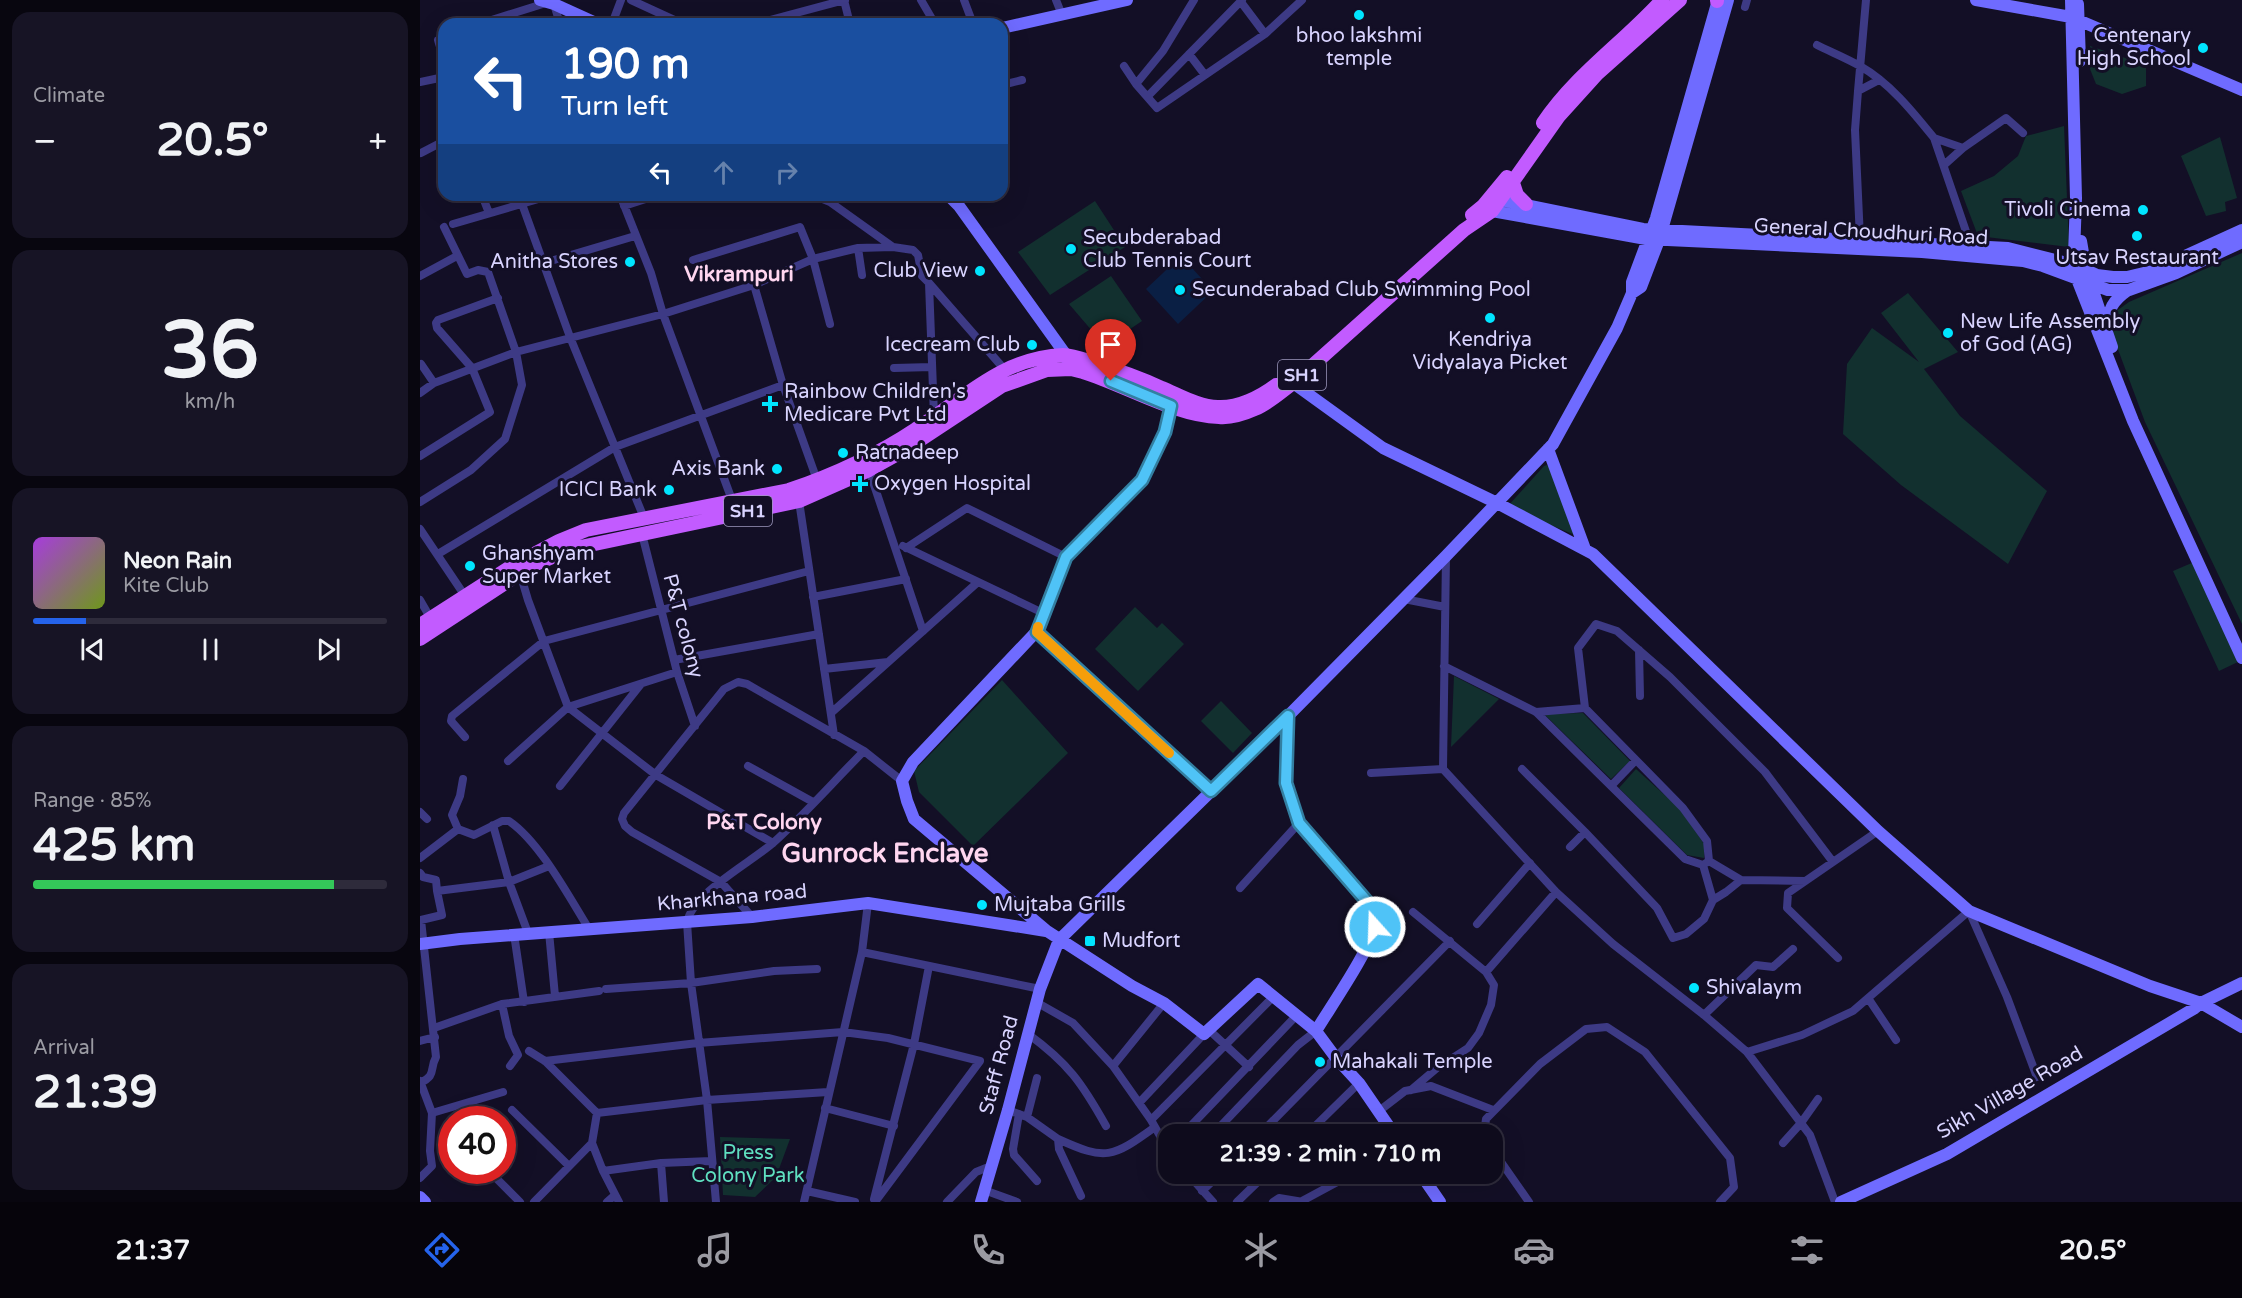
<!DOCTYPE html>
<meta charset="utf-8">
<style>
:root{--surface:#0e0b1c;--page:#171425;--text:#f1f3f6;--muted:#9b9ba3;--line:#2e2b3b;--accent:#2563eb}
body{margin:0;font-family:"Varela Round",sans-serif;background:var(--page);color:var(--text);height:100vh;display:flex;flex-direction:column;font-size:22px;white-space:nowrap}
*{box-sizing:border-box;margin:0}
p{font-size:20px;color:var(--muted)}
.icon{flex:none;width:33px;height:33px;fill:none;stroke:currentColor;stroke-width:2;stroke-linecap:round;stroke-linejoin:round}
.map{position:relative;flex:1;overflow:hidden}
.details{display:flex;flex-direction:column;gap:12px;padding:12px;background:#08060f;width:420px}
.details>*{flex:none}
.hud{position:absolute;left:18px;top:18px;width:570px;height:183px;border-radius:18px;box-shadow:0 6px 24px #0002,0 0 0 2px var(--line);background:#1a4fa0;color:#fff;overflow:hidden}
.speed{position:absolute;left:18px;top:1106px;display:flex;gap:12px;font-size:30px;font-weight:700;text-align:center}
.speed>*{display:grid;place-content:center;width:78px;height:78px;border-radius:50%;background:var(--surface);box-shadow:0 6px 24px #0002,0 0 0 2px var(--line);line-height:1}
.speed .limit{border:9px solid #d22;background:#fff;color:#111}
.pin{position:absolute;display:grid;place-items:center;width:51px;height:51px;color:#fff;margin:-62px -26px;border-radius:50% 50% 50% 0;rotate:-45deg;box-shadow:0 0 6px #0007}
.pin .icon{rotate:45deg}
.me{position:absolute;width:66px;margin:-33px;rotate:340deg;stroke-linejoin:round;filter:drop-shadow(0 0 4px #0008)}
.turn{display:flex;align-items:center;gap:21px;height:126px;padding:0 24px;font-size:27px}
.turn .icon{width:78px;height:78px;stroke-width:2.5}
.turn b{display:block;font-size:42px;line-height:51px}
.lanes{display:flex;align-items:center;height:57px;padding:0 24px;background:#0003;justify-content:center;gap:30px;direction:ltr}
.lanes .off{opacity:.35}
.big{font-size:45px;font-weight:800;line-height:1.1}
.details .tile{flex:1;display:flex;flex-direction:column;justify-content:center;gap:9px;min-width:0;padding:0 21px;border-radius:18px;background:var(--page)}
.details .dial{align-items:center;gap:0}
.dial b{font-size:78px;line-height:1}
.song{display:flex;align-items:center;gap:18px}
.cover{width:72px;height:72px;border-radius:9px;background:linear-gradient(135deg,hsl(280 70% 55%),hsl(80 70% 35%))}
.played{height:6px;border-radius:3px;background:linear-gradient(90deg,var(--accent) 15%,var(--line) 15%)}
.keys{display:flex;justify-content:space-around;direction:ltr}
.heat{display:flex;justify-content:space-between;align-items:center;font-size:33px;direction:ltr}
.charge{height:9px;border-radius:4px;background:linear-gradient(90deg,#34c759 85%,var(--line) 0)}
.trip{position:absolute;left:738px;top:1124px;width:345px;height:60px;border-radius:18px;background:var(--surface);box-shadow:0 6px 24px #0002,0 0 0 2px var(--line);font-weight:800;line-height:60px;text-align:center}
.tabs{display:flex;height:96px;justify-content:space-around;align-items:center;background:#06040b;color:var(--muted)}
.tabs .icon{width:42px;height:42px}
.tabs .current{color:var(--accent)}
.tabs b{font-size:27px;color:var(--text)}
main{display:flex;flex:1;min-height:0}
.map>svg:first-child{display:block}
.green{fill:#12302f}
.water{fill:#0a1f44}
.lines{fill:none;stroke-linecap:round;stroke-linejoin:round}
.street{stroke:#3d3a85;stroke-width:8}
.secondary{stroke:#6f6bff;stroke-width:12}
.primary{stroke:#c25bff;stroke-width:14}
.route-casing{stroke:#337fa1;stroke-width:15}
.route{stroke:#4fc3f7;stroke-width:10}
.slow{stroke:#f59e0b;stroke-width:10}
.poi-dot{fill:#00e5ff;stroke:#130f26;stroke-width:2}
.labels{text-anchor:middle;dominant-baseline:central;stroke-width:6;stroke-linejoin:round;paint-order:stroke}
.shield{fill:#130f26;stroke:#9e99be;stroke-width:1.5}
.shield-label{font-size:18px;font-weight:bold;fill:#d9d4ff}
.poi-label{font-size:20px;fill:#d9d4ff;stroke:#130f26;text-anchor:start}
.street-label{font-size:20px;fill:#d9d4ff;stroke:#130f26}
.park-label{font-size:20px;fill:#5fe0c0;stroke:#130f26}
.neighbourhood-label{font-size:21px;font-weight:bold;fill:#ffd6f0;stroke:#130f26}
.district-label{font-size:26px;font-weight:bold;fill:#ffd6f0;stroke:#130f26}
</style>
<main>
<section class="details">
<div class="tile"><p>Climate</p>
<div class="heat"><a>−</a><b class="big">20.5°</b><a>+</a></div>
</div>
<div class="tile dial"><b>36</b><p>km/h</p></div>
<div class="tile">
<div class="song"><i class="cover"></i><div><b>Neon Rain</b><p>Kite Club</p></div></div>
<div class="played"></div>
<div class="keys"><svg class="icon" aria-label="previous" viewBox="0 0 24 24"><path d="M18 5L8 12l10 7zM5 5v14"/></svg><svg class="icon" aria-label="pause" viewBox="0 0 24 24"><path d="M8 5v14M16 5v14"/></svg><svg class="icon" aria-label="next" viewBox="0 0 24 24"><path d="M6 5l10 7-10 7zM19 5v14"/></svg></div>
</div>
<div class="tile"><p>Range · 85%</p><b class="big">425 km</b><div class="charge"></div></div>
<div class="tile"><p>Arrival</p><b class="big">21:39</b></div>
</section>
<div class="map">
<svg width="1822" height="1202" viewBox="0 0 1822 1202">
<rect width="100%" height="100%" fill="#130f26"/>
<!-- green -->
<path class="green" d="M 1670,46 L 1726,65 L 1726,86 L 1702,94 L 1676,84 L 1670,69 Z
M 1644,126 L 1649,247 L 1558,236 L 1541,191 L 1574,176 L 1598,156 L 1606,136 Z
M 1800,137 L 1817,198 L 1805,202 L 1806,211 L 1786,216 L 1761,156 Z
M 675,201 L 705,247 L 630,295 L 598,252 Z
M 1822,253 L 1822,624 L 1725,422 L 1693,336 L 1695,312 L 1709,302 Z
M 691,276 L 722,321 L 685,346 L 649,304 Z
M 1488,293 L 1538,352 L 1504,369 L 1540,416 L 1627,491 L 1588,564 L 1481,485 L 1423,434 L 1427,364 L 1452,328 L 1499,362 L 1461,313 Z
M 1127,465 L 1129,467 L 1155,535 L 1087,507 L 1124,466 Z
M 1774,562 L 1820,661 L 1799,671 L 1753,571 Z
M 715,607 L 737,628 L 742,623 L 764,644 L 718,691 L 675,649 Z
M 1034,676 L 1079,699 L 1031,747 Z
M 582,680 L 648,753 L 553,846 L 499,792 L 494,771 Z
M 801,701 L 832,733 L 813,753 L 781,721 Z
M 1163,713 L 1210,761 L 1191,779 L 1124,714 Z
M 1216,769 L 1259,808 L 1285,845 L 1284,858 L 1267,855 L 1199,788 Z
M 300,1137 L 370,1139 L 356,1177 L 335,1197 L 303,1195 Z"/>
<!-- water -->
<path class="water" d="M 761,256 L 793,291 L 758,324 L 726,289 Z"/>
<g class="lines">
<!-- street -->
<path class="street" d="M 211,0 L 263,24
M 424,0 L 430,24
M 501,0 L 515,24
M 544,0 L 553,24
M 636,0 L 642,15
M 774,0 L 743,51 L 716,84 L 737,108 L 845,34 L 882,0
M 1446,0 L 1438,91 L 1459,80
M 821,2 L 845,34
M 134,4 L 140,24
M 1325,7 L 1327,0
M 350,20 L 425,0
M 59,24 L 126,3
M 192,24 L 201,0
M 24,38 L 18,40 L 24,60
M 1397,45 C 1411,52 1426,58 1440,66 C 1470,83 1493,112 1514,138
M 769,54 L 785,75
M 704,66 L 716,84
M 0,82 L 24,77
M 582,85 L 602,80
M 1438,91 L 1435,130 L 1440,239
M 728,96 L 822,0
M 1,153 L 24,141
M 1524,165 L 1543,148
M 62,195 L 69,213
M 200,195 L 231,273 L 243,314 L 312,500
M 102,204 L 150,337 L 224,518
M 204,206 L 238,195
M 33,224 L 132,195
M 1551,246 L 1514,138 L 1543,148 L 1586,118 L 1603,133
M 473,247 L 493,250 L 498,255 L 502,276 L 509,283
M 438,248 L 442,275
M 273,260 L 380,227 L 393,259 L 410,324
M 124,263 L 215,236
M 0,276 L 37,256
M 334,285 L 363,385 L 397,480
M 1,364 L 14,383
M 474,368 L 512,367
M 0,393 L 14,383 L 96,352 L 243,314 L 334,285 L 393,259 L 438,248 L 473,247 L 410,202 L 393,195
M 514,416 L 509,283 L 585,370
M 0,456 L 70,412 L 52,368 L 17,328 L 16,323 L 18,320 L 78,298
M 449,470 L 503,631
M 379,501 L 414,735
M 0,502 L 51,470 L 85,439 L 102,385 L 96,352 L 68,272 L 58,270 L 47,274 L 24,227
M 0,529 L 45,596
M 222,534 L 257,672 L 275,726
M 483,546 L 623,613
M 486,548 L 547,508 L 646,557
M 18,554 L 195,447 L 363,385
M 1026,556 L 1023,769 L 1136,892 L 1193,944 L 1284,1015 L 1327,1052 L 1390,1135 L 1415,1202
M 100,573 L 108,600 L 148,707 L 236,775 L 353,843
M 393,597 L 486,579
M 984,599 L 1025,607
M 0,600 L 11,619
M 617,631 L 791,791
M 1219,650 L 1220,696
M 254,660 L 399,634
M 1024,666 L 1116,712 L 1265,859 L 1283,865
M 404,669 L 468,662
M 1165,708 L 1158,648 L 1176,624 L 1197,631 L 1250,677 L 1345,772 L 1413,862
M 1116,712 L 1165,708 L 1216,760 L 1191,786
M 411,713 L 558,582
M 45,737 L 31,721 L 32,716 L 124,641 L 389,571
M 1216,760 L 1263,808 L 1287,841 L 1289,861
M 88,761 L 148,707 L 257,672
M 328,766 L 393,802
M 1102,769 L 1165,832 L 1150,847
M 951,773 L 1023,769
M 140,786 L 221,684
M 0,812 L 7,819
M 73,825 L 89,882 L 108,933
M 38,829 L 32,815 L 40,796 L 43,779
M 1165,832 L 1237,908 L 1253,938 L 1266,934 L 1284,919 L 1293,900 L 1306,892 L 1321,880
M 0,858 L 38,829 L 54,835 L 82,821 L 89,821 C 120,842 149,897 169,929
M 0,873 L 3,877 L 16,880 L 17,891 L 89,882 L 129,866
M 820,888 L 879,823
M 1293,900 L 1283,865 L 1289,861 L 1321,880 L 1385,881
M 993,912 L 1066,972 L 1136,892
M 332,917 L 301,882 L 212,832 L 205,826 L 202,819 L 204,813 L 304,689 L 318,682 L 327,684 L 444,751
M 1057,924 L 1110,863
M 129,932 L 135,996
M 94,934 L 104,1002
M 442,952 L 620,989
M 1418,958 L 1367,908 L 1368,893 L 1458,831
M 186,989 L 271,983 L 354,971 L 397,969
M 1448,998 L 1476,1040
M 616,1002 L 653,1023 L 693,1066 L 731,1120 L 748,1150
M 82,1004 L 89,1036 L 98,1055 L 90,1066
M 1284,1015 L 1336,965 L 1353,967 L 1373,949
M 14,1028 L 82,1004 L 179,991
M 789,1030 L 829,1067
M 608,1034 C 648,1063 662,1083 686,1126
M 0,1041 L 15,1037
M 109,1051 L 125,1061 L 177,1113 L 172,1143 L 114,1202
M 1327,1052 L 1382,1035 L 1433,1011 L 1549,911 L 1587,997 L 1617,1077
M 125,1061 L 278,1043 L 423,1032 L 468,1038 L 560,1061 L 455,1202
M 693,1066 L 744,1003
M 0,1081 L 12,1113 L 10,1151 L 12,1166 L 0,1178
M 0,1083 C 17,1075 9,1070 16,1057 L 1,920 L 22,915 L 17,891
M 991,1090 L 1017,1068 L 1048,1048 L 1059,1033 L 1071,1005 L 1074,985 L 1066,972
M 719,1103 L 784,1034
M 405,1108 L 474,1126
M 92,1110 L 149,1166
M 588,1110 L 607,1117 L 638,1139 L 639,1149 L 661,1196
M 959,1111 L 985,1091 L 1011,1086 L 1073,1110
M 12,1113 L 83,1092
M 177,1113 L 287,1100 L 408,1092
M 599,1114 L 593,1149 L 594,1155 L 617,1181
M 607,1117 L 617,1078
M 731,1120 L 853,997
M 763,1134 L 877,1015
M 793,1134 L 878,1045 L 896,1031
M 840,1134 L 1030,941
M 887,1134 L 939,1083
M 1064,1134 L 1066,1119 L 1120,1064 L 1166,1029 L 1187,1027 L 1225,1052 L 1310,1158 L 1314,1187 L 1300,1202
M 638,1139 C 686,1161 692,1158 735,1127
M 172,1143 L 183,1171 L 199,1202
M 1363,1143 L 1381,1123 L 1398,1099
M 1072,1149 L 1109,1202
M 241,1163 L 244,1202
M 68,1170 L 100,1202
M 183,1171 L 241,1163 L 291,1161
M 767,1173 L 793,1202
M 564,1190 L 597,1202
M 387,1191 L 435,1202
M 782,1191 L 801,1173
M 454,1199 L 494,1044 L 509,966
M 882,1201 L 934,1173
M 187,1202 L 195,1195
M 296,1202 L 287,1100 L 271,983 L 267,922 C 273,893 330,863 353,843 C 385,814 414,781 444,751 L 482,781
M 384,1202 L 442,952 L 448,903
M 527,1202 L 556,1172 L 571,1166
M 817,1202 L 847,1173
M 853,1202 L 859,1198 L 883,1202"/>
<!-- secondary -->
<path class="secondary" d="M 120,0 L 134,4 L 178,24
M 1556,0 L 1651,17 L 1822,90
M 1651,0 L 1656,198 L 1654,255 L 1657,279 L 1713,421 L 1822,658
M 1658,4 L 1660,61
M 582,28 L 707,0
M 528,195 L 539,206 L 646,355 L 648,361
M 1071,198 L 1223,229 L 1588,248 L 1655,265 L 1677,275 L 1693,277 L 1707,277 L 1732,271 L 1822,230
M 1064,206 L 1072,211 L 1226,239 L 1502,252 L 1603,261 L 1623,266 L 1688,290 L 1709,290 L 1756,273 L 1822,242
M 1661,241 L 1666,270 L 1692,347
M 1212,293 L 1221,287 L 1239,240 L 1308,0
M 1686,328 C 1690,308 1691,302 1708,290
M 873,383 L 963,448 L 1077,503 L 1173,554 L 1458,831 L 1549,911 L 1730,986 L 1781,1003 L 1822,1027
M 751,406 L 745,432 L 722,480 L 646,557 L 617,631 L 493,762 L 482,781 L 487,801 L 494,819 L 627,931 L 712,986 L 744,1003 L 784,1034 L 838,984 L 896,1031 L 916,1058 L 939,1083 L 974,1134
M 1128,449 L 1165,549
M 868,716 L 866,783 L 879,823 L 951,906 C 954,912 956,917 955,924 C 953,946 909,1009 896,1031
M 0,944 L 40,939 L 332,917 L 448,903 L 626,931
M 1000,1173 L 1020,1202
M 0,1197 L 5,1202
M 561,1202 L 588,1110 L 620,989 L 639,940 L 868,716 L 1026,556 L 1133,444 L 1197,328 L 1212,293 L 1212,282 L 1236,218 L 1298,0
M 1421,1202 L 1527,1154 L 1775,1008 L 1781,1003 L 1822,983"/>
<!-- primary -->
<path class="primary" d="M 1297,0 L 1297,1
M 1123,123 C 1155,75 1204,42 1242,0
M 1093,183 L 1097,195 L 1106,204
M 1052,215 L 1063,206 L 1087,177
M 0,625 L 95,564 L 139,541 L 166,530 L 369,490 C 413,475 457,455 496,429 C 545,398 581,358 643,355 C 653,355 665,360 674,363 C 698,370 720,378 742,388 C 759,395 779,407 798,407 C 818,408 840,397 856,385
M 0,639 L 111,566 L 151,549 L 379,501 L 449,470 L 485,450 L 582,386 L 627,370 L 651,369 L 663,372 C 705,385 756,416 799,417 C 811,418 824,414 835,409 C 849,403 861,392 873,383 L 1044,230 L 1072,211 L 1139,116 L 1177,74 L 1260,0"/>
</g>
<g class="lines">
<defs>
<path id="route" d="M 691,381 L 751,406 L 745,432 L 722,480 L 646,557 L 617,632 L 791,791 L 868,716 L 866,783 L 879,823 L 951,906 L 956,916 L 955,927"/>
</defs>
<!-- route casing -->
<use href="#route" class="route-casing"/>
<!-- route -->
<use href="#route" class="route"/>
<!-- slow -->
<path class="slow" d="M 618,627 L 617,632 L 749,753"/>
</g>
<!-- markers -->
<g class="poi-dot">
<circle cx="939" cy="15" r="6"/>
<circle cx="1783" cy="48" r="6"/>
<circle cx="1723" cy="210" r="6"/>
<circle cx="1717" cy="236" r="6"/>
<circle cx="651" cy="249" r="6"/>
<circle cx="210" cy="262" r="6"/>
<circle cx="560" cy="271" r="6"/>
<circle cx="760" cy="290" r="6"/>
<circle cx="1070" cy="318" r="6"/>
<circle cx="1528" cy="333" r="6"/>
<circle cx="612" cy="345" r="6"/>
<path d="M347 395h6v6h6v6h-6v6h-6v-6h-6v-6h6z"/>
<circle cx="423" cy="453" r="6"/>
<circle cx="357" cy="469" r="6"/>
<path d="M437 475h6v6h6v6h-6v6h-6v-6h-6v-6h6z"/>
<circle cx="249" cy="490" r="6"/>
<circle cx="50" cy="566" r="6"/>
<circle cx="562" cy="905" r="6"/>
<rect x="664" y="935" width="12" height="12" rx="3"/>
<circle cx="1274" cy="988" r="6"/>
<circle cx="900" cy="1062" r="6"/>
</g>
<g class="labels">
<!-- shield labels -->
<g class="shield">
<rect x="858" y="360" width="48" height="30" rx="4.5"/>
<rect x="304" y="496" width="48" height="30" rx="4.5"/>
</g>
<g class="shield-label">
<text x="882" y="375">SH1</text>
<text x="328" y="511">SH1</text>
</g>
<!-- poi labels -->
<g class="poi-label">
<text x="939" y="36" text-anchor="middle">bhoo lakshmi<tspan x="939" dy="23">temple</tspan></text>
<text x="1771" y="36" text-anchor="end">Centenary<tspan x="1771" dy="23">High School</tspan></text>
<text x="1711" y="210" text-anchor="end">Tivoli Cinema</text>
<text x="663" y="238">Secubderabad<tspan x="663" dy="23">Club Tennis Court</tspan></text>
<text x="1717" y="258" text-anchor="middle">Utsav Restaurant</text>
<text x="198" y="262" text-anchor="end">Anitha Stores</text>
<text x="548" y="271" text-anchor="end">Club View</text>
<text x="772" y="290">Secunderabad Club Swimming Pool</text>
<text x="1540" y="322">New Life Assembly<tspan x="1540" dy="23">of God (AG)</tspan></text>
<text x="1070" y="340" text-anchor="middle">Kendriya<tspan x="1070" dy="23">Vidyalaya Picket</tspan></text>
<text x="600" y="345" text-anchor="end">Icecream Club</text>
<text x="364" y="392">Rainbow Children's<tspan x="364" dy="23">Medicare Pvt Ltd</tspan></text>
<text x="435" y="453">Ratnadeep</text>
<text x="345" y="469" text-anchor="end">Axis Bank</text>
<text x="454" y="484">Oxygen Hospital</text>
<text x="237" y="490" text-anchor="end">ICICI Bank</text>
<text x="62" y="554">Ghanshyam<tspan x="62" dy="23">Super Market</tspan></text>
<text x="574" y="905">Mujtaba Grills</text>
<text x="682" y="941">Mudfort</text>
<text x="1286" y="988">Shivalaym</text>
<text x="912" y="1062">Mahakali Temple</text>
</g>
<!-- street labels -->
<g class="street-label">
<text transform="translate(1451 232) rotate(3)">General Choudhuri Road</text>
<text transform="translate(263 626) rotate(75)">P&amp;T colony</text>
<text transform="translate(312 898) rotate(-5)">Kharkhana road</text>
<text transform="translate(579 1065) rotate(-75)">Staff Road</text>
<text transform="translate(1590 1093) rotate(-30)">Sikh Village Road</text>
</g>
<!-- park labels -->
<g class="park-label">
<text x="328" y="1153">Press<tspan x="328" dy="23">Colony Park</tspan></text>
</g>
<!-- neighbourhood labels -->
<g class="neighbourhood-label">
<text x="319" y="274">Vikrampuri</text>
<text x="344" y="822">P&amp;T Colony</text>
</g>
<!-- district labels -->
<g class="district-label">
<text x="465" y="853">Gunrock Enclave</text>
</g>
</g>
</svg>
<div class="speed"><div class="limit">40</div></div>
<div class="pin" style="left:691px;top:381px;background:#d93025"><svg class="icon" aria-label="arrive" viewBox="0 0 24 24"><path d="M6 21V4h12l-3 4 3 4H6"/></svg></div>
<svg class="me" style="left:955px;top:927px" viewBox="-20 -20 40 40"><circle r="17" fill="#4fc3f7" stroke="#fff" stroke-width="3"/><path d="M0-11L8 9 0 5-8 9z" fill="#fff"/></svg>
<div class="trip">21:39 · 2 min · 710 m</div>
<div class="hud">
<div class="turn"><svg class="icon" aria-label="left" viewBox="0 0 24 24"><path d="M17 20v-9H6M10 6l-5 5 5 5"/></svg><div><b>190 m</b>Turn left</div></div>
<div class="lanes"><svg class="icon" aria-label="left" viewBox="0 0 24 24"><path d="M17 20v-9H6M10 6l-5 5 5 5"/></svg><svg class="icon off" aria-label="ahead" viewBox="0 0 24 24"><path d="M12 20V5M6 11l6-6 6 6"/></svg><svg class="icon off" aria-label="right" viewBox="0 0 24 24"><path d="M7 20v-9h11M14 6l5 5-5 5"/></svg></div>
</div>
</div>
</main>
<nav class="tabs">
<b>21:37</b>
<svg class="icon current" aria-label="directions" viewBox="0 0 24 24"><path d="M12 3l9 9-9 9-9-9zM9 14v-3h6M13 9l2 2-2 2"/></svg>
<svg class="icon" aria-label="music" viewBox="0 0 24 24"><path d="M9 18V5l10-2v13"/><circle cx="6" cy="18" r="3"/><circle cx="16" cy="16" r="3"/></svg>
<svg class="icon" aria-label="phone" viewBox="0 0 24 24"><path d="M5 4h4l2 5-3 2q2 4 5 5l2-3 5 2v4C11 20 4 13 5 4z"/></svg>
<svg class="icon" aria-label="climate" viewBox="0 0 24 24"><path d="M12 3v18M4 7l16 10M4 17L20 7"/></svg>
<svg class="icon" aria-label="car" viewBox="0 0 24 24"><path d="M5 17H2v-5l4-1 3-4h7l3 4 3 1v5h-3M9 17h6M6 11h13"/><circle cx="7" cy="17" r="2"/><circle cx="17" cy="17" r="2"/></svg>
<svg class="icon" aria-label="filters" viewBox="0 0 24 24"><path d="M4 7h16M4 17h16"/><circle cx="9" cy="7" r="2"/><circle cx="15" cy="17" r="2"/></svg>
<b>20.5°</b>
</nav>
